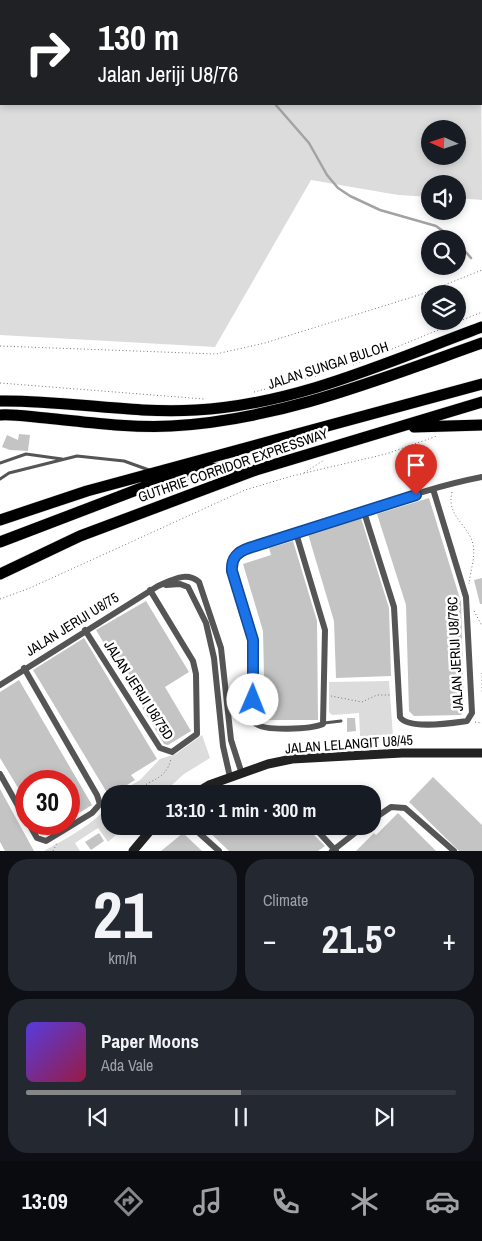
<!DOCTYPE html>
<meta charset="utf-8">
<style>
:root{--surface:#171b24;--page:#242831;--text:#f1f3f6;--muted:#9ea1a6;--line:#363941;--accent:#858687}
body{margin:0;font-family:"Archivo Narrow",sans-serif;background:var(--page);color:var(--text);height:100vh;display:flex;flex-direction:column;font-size:19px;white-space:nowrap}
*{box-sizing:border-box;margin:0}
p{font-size:16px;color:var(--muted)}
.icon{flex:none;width:28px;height:28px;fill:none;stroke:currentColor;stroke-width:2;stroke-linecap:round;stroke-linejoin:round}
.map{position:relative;height:851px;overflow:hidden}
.panel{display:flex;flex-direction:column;gap:8px;padding:8px;background:#0d0f14;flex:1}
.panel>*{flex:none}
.top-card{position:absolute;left:0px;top:0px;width:482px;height:105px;box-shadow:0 2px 8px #0003;background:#202124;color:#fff;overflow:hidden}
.needle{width:32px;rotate:273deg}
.tools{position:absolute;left:421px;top:120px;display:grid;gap:10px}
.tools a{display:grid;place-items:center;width:45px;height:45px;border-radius:50%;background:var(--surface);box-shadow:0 2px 8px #0003;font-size:25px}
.speed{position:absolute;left:15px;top:770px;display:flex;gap:10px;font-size:25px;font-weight:700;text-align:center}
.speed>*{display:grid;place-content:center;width:65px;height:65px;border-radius:50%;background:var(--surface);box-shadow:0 2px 8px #0003;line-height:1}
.speed .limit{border:8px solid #d22;background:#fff;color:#111}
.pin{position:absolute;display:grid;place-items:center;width:42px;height:42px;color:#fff;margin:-51px -21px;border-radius:50% 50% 50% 0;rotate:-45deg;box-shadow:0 0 5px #0007}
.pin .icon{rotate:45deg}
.me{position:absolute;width:55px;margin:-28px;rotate:1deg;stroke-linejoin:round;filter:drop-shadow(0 0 4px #0008)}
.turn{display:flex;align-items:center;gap:18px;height:105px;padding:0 15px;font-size:22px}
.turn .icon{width:65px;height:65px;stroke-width:2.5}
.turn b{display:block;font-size:35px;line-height:42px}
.big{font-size:38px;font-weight:700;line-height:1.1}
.panel .widget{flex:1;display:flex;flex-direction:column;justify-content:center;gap:8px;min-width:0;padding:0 18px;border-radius:20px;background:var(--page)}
.panel .dial{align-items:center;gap:0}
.dial b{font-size:65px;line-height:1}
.song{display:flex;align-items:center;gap:15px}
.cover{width:60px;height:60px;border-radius:8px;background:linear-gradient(135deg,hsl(250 70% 55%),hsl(340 70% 35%))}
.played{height:5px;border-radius:2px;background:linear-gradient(90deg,var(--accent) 50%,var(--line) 50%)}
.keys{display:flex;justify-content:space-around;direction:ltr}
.heat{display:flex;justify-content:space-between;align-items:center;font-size:28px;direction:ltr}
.panel .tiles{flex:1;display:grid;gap:8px;grid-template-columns:1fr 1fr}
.widget:last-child{grid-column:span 2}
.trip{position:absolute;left:101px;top:785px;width:280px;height:50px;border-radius:20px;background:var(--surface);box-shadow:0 2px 8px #0003;font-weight:700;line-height:50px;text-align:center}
.dock{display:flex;height:80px;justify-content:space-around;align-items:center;background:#090b0e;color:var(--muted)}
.dock .icon{width:35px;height:35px}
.dock .current{color:var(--accent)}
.dock b{font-size:22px;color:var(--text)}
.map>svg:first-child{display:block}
.green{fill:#dcdcdc;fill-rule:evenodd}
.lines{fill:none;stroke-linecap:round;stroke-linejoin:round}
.stream{stroke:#a3a3a3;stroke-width:2.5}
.building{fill:#c4c4c4}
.highway-casing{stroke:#dbdbdb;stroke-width:12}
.path{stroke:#777;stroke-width:1;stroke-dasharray:1 2.5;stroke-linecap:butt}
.lane{stroke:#555;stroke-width:3}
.street{stroke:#555;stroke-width:6}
.secondary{stroke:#222;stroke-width:9}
.highway{stroke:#000;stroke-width:11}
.route-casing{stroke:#114b97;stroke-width:12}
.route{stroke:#1a73e8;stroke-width:9}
.labels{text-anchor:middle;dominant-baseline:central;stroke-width:5;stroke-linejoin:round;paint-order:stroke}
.street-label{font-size:14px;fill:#000;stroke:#fff}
</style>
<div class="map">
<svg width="482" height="851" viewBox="0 0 482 851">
<rect width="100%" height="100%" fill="#fff"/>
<!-- green -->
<path class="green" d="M 0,0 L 377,0 L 379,1 L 1,1 L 1,104 L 481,104 L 481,56 L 482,200 L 458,198 L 458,184 L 430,184 L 430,197 L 398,195 L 311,180 L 215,347 L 0,335 ZM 430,129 L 458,129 L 458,156 L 430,156 Z
M 389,681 L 393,736 L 360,736 L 359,713 L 332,715 L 329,712 L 329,682 Z
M 202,735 L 210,758 L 184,774 L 162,794 L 116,794 L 140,780 L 160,759 L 176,754 Z
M 110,803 L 110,826 L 126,826 L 108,842 L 98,828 L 75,843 L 80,851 L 44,851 C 64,840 98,822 110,803 Z"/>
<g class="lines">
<!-- stream -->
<path class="stream" d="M 194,0 L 195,1
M 275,104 L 309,143 L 327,175 L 338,188 L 350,196 L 380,210 L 436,226 L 454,239
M 458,243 L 471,258"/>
</g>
<!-- building -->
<path class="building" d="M 19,434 L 30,435 L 28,451 L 10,450 L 2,447 L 7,435 L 18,440 Z
M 429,498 L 461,602 L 464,710 L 461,715 L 414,716 L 409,711 L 406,605 L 377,514 Z
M 361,518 L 389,608 L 391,676 L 336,678 L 334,621 L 308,534 Z
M 293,541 L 317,621 L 318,720 L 265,720 L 263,631 L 243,564 L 271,555 L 269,548 Z
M 482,578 L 482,604 L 480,604 L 474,580 Z
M 146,601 L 189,672 L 165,687 L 191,731 L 168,745 L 164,744 L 96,630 Z
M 84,638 L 157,759 L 131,775 L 135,780 L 109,796 L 33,670 Z
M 19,680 L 92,805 L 69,819 L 69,781 L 26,781 L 26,801 L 0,758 L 0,692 Z
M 347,718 L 355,718 L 356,731 L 347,732 Z
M 433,777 L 482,825 L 482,851 L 459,851 L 409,802 Z
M 0,789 L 34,851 L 5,851 L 0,842 Z
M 398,813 L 436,851 L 356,851 L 374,833 L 376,835 Z
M 40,824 L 63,824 L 46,834 Z
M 203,826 L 305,826 L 325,846 L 318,851 L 229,851 Z
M 99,833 L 104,841 L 91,850 L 85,842 Z
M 183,833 L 202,851 L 161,851 Z"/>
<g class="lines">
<defs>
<path id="highway" d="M 0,401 C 66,400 130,414 196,410 C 295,405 390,361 482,327
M 0,415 C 15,414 31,417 46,418 C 87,422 129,428 171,426 C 280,420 380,379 482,343
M 414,427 L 482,425
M 0,520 L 87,491 L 482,384
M 0,542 L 152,484 L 210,468 L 252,470
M 0,574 L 80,536 L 256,470 L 482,402"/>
</defs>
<!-- highway casing -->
<use href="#highway" class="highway-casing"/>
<!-- path -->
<path class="path" d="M 0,346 L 216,354 L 265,343 L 422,294 L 482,270
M 353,365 L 482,312
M 0,383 L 204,399
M 254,392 L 321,375
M 304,473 L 324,460
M 452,492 C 446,516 468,524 473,544 C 476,557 470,571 469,584
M 0,599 L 30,588 L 245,490 L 292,476 L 386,454 L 437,436
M 474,611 L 482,626
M 482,673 L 482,692
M 331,696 L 362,702 L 377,695 L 391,695
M 475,722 L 482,723
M 136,794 C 148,777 165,783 171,759
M 101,815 L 110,815
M 53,851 L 57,843"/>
<!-- lane -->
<path class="lane" d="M 0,463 L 26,454 L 62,459
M 0,479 L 9,473 L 77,456 L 124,461 L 149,470
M 324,723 L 341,721"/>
<!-- street -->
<path class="street" d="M 364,512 L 394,607 L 400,717 C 408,730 452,723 467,721 L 472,713 L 466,597 L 433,489
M 296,533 L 325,630 L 323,724 C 312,729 264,732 255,723 L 253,716 L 253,640 L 232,571 C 231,564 232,558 238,554 C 252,543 294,533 313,527 C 369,510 425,488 482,477
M 166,585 L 180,584 L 188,587 L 206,623 L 214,658 L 223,746 L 230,777
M 85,630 L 160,748 L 172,752 L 197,734 L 196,674 L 193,661 L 150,590
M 24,668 L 97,795 L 100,804 L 92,813 L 46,841 L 37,838 L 29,824
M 0,685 L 158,586 C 172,580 186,571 199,582 L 221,648 L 231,740 L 242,774
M 0,774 L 26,820
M 372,820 L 391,807 L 405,808 L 454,851
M 313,826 L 336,851
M 199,833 L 219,851
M 332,851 L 364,826"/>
<!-- secondary -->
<path class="secondary" d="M 194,794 L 209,785 L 268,764 L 292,759 L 402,753 L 482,753
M 133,851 L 154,826"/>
<!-- highway -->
<use href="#highway" class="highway"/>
</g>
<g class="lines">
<defs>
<path id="route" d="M 253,700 L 253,640 L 232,571 C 231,558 237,552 249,548 L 416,495"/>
</defs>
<!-- route casing -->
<use href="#route" class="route-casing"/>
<!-- route -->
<use href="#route" class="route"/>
</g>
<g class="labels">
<!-- street labels -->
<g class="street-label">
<text transform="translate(328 365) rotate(-18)">JALAN SUNGAI BULOH</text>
<text transform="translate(233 465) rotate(-19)">GUTHRIE CORRIDOR EXPRESSWAY</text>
<text transform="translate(72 624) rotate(-32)">JALAN JERIJI U8/75</text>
<text transform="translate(455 654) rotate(-93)">JALAN JERIJI U8/76C</text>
<text transform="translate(139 690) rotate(57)">JALAN JERIJI U8/75D</text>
<text transform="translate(349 744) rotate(-4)">JALAN LELANGIT U8/45</text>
</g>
</g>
</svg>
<div class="tools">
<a><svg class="needle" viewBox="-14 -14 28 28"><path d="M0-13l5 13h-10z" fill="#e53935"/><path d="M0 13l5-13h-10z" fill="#9ea1a6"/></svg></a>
<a><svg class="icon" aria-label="sound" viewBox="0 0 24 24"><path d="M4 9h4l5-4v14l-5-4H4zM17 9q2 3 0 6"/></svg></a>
<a><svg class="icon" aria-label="search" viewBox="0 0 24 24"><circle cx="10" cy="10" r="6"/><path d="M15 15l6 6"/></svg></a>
<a><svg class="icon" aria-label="layers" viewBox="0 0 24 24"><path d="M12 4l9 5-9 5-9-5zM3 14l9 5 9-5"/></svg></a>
</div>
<div class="speed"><div class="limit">30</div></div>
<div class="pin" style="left:416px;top:495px;background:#d93025"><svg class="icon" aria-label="arrive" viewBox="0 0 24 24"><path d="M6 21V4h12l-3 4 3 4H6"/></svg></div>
<svg class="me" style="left:253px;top:700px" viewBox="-20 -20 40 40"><circle r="19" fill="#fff"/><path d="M0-13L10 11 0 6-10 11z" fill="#1a73e8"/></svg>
<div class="trip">13:10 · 1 min · 300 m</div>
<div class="top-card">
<div class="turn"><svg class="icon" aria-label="right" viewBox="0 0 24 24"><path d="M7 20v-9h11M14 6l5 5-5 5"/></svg><div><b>130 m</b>Jalan Jeriji U8/76</div></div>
</div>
</div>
<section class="panel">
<div class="tiles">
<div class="widget dial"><b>21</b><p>km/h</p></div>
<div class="widget"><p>Climate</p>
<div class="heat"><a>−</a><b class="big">21.5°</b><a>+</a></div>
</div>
<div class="widget">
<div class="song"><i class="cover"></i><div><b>Paper Moons</b><p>Ada Vale</p></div></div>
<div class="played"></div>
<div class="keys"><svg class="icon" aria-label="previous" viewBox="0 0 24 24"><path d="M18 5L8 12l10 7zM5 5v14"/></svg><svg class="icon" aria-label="pause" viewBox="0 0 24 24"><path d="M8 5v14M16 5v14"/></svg><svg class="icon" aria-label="next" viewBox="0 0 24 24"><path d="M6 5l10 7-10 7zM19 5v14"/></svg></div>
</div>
</div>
</section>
<nav class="dock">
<b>13:09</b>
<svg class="icon current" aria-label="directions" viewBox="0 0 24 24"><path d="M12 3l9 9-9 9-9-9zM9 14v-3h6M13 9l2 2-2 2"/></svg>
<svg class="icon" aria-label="music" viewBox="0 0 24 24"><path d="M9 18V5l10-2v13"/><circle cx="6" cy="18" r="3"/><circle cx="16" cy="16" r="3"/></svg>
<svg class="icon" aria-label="phone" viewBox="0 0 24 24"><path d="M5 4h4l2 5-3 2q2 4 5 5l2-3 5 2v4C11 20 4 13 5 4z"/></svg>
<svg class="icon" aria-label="climate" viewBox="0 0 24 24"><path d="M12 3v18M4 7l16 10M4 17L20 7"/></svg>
<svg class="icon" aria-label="car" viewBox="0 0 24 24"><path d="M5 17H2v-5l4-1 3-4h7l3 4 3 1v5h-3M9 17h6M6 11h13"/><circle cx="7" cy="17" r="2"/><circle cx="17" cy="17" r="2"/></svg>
</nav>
